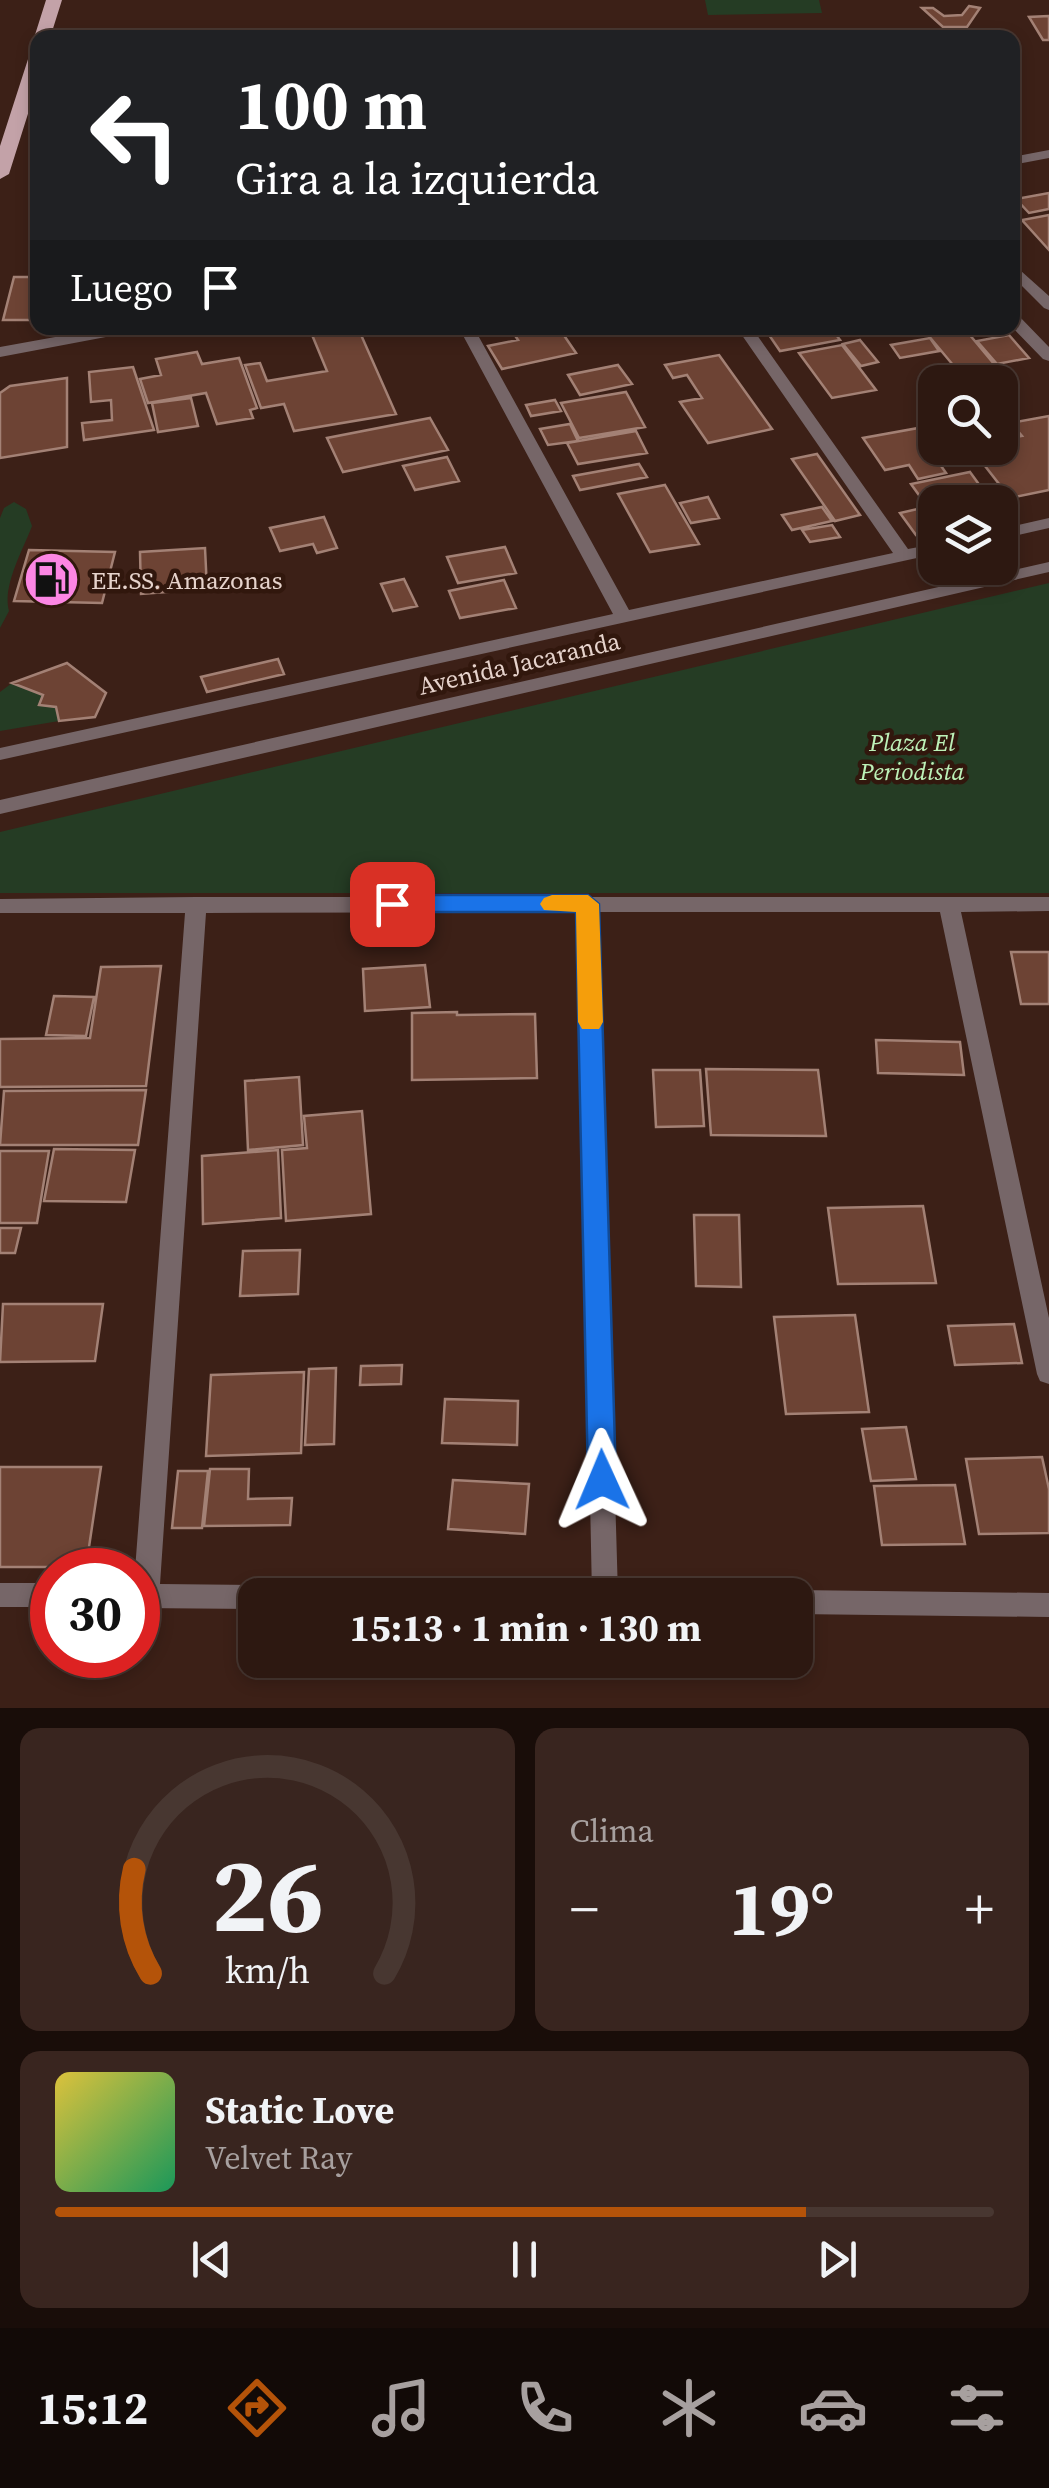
<!DOCTYPE html>
<html lang="es">
<meta charset="utf-8">
<style>
:root{--surface:#2d1811;--page:#39251f;--text:#f1f3f6;--muted:#a7a09f;--line:#483731;--accent:#b45309}
body{margin:0;font-family:"Source Serif 4",serif;background:var(--page);color:var(--text);height:100vh;display:flex;flex-direction:column;font-size:38px;white-space:nowrap}
*{box-sizing:border-box;margin:0}
p{font-size:32px;color:var(--muted)}
.icon{flex:none;width:55px;height:55px;fill:none;stroke:currentColor;stroke-width:2;stroke-linecap:round;stroke-linejoin:round}
.map{position:relative;height:1708px;overflow:hidden}
.drawer{display:flex;flex-direction:column;gap:20px;padding:20px;background:#190d09;flex:1}
.drawer>*{flex:none}
.top-card{position:absolute;left:30px;top:30px;width:990px;height:305px;border-radius:20px;box-shadow:0 5px 15px #0003,0 0 0 2px var(--line);background:#202124;color:#fff;overflow:hidden}
.fabs{position:absolute;left:918px;top:365px;display:grid;gap:20px}
.fabs a{display:grid;place-items:center;width:100px;height:100px;border-radius:20px;background:var(--surface);box-shadow:0 5px 15px #0003,0 0 0 2px var(--line);font-size:50px}
.speed{position:absolute;left:30px;top:1548px;display:flex;gap:20px;font-size:50px;font-weight:700;text-align:center}
.speed>*{display:grid;place-content:center;width:130px;height:130px;border-radius:50%;background:var(--surface);box-shadow:0 5px 15px #0003,0 0 0 2px var(--line);line-height:1}
.speed .limit{border:15px solid #d22;background:#fff;color:#111}
.pin{position:absolute;display:grid;place-items:center;width:85px;height:85px;color:#fff;margin:-42px;border-radius:20px;box-shadow:0 5px 15px #0006}
.me{position:absolute;width:110px;margin:-55px;rotate:359deg;stroke-linejoin:round;filter:drop-shadow(0 0 8px #0008)}
.turn{display:flex;align-items:center;gap:35px;height:210px;padding:0 40px;font-size:45px}
.turn .icon{width:130px;height:130px;stroke-width:2.5}
.turn b{display:block;font-size:70px;line-height:85px}
.then{display:flex;align-items:center;height:95px;padding:0 40px;background:#0003;gap:20px;font-size:38px}
.big{font-size:75px;font-weight:700;line-height:1.1}
.drawer .widget{flex:1;display:flex;flex-direction:column;justify-content:center;gap:15px;min-width:0;padding:0 35px;border-radius:20px;background:var(--page)}
.drawer .dial{align-items:center;gap:0}
.dial svg{height:260px;overflow:visible;fill:none;stroke:var(--line);stroke-width:7;stroke-linecap:round;text-anchor:middle}
.dial text{fill:var(--text);stroke:none}
.song{display:flex;align-items:center;gap:30px}
.cover{width:120px;height:120px;border-radius:15px;background:linear-gradient(135deg,hsl(50 70% 55%),hsl(150 70% 35%))}
.played{height:10px;border-radius:5px;background:linear-gradient(90deg,var(--accent) 80%,var(--line) 80%)}
.keys{display:flex;justify-content:space-around;direction:ltr}
.heat{display:flex;justify-content:space-between;align-items:center;font-size:55px;direction:ltr}
.drawer .tiles{flex:1;display:grid;gap:20px;grid-template-columns:1fr 1fr}
.widget:last-child{grid-column:span 2}
.trip{position:absolute;left:238px;top:1578px;width:575px;height:100px;border-radius:20px;background:var(--surface);box-shadow:0 5px 15px #0003,0 0 0 2px var(--line);font-weight:700;line-height:100px;text-align:center}
.tabs{display:flex;height:160px;justify-content:space-around;align-items:center;background:#120a07;color:var(--muted)}
.tabs .icon{width:70px;height:70px}
.tabs .current{color:var(--accent)}
.tabs b{font-size:45px;color:var(--text)}
.map>svg:first-child{display:block}
.green{fill:#253c24}
.building{fill:#6d4334;stroke:#a38175;stroke-width:2.5}
.lines{fill:none;stroke-linecap:round;stroke-linejoin:round}
.minor{fill:#766668;fill-rule:evenodd}
.primary{fill:#c3a2a8;fill-rule:evenodd}
.route{fill:#1a73e8;stroke:#114b97;stroke-width:2.5}
.slow{fill:#f59e0b}
.labels{text-anchor:middle;dominant-baseline:central;stroke-width:9;stroke-linejoin:round;paint-order:stroke}
.poi-label{font-size:25px;fill:#e6d3cc;stroke:#31170d;text-anchor:start}
.street-label{font-size:25px;fill:#e6d3cc;stroke:#31170d}
.park-label{font-size:25px;font-style:italic;fill:#bdf1b8;stroke:#31170d}
</style>
<div class="map">
<svg width="1049" height="1708" viewBox="0 0 1049 1708">
<rect width="100%" height="100%" fill="#3c2017"/>
<!-- green -->
<path class="green" d="M 705,0 L 819,0 L 822,13 L 708,15 Z
M 14,502 L 26,509 L 32,526 C 23,550 2,586 9,611 L 0,628 L 0,518 L 4,508 Z
M 1049,583 L 1049,893 L 0,893 L 0,832 Z
M 12,683 L 43,695 L 39,705 L 56,707 L 59,721 L 0,731 L 0,692 Z"/>
<!-- building -->
<path class="building" d="M 969,6 L 980,8 L 967,27 L 943,27 L 922,8 L 933,8 L 944,16 L 962,15 Z
M 1049,16 L 1049,40 L 1043,40 L 1029,17 Z
M 1049,193 L 1049,209 L 1029,213 L 1016,199 Z
M 1049,215 L 1049,250 L 1022,220 Z
M 14,277 L 38,277 L 38,320 L 3,320 Z
M 324,328 L 358,328 L 396,414 L 294,431 L 284,404 L 261,408 L 245,365 L 260,363 L 267,381 L 327,371 L 310,330 Z
M 510,328 L 559,328 L 576,353 L 502,369 L 488,346 L 518,340 Z
M 810,328 L 831,328 L 840,340 L 780,351 L 769,335 Z
M 964,328 L 994,364 L 958,371 L 923,329 Z
M 1009,335 L 1029,358 L 997,364 L 977,341 Z
M 930,338 L 939,351 L 900,358 L 891,345 Z
M 860,340 L 878,362 L 861,366 L 843,344 Z
M 842,345 L 876,390 L 832,398 L 799,353 Z
M 197,352 L 202,364 L 239,358 L 257,408 L 250,410 L 253,418 L 217,424 L 206,393 L 148,403 L 140,379 L 161,375 L 156,359 Z
M 719,355 L 772,429 L 708,443 L 680,402 L 702,398 L 687,375 L 673,378 L 665,365 Z
M 618,365 L 632,384 L 580,395 L 568,375 Z
M 996,365 L 1013,386 L 1000,388 L 1000,382 L 955,382 L 948,375 Z
M 133,367 L 154,430 L 84,440 L 82,423 L 112,420 L 111,400 L 91,402 L 89,372 Z
M 67,378 L 67,447 L 0,458 L 0,393 L 10,386 Z
M 626,392 L 645,427 L 579,438 L 561,403 Z
M 191,398 L 198,426 L 158,432 L 152,403 Z
M 555,400 L 561,411 L 531,416 L 526,405 Z
M 1049,416 L 1049,490 L 1010,498 L 971,448 L 1000,448 L 1000,440 L 1022,436 L 1011,423 Z
M 430,418 L 448,450 L 343,472 L 327,438 Z
M 570,424 L 578,441 L 548,445 L 540,429 Z
M 924,427 L 935,448 L 942,452 L 932,453 L 946,473 L 918,479 L 909,465 L 885,470 L 863,438 Z
M 636,431 L 647,453 L 578,464 L 567,443 Z
M 817,454 L 860,515 L 835,521 L 792,459 Z
M 447,457 L 459,481 L 415,490 L 403,466 Z
M 639,464 L 647,477 L 580,490 L 573,476 Z
M 970,472 L 983,490 L 924,502 L 911,484 Z
M 665,485 L 699,544 L 650,552 L 618,494 Z
M 995,492 L 1012,513 L 1000,516 L 1000,502 L 948,502 Z
M 708,497 L 719,518 L 691,523 L 680,503 Z
M 935,505 L 935,531 L 916,535 L 900,513 Z
M 822,507 L 832,521 L 792,530 L 782,515 Z
M 324,517 L 337,548 L 317,553 L 313,544 L 280,551 L 270,528 Z
M 832,525 L 840,537 L 810,542 L 802,530 Z
M 505,547 L 516,573 L 458,583 L 447,557 Z
M 205,548 L 207,589 L 141,594 L 140,552 Z
M 29,550 L 115,552 L 102,603 L 14,601 Z
M 404,579 L 417,606 L 393,611 L 381,584 Z
M 504,580 L 516,608 L 460,618 L 449,591 Z
M 278,659 L 284,674 L 207,692 L 201,677 Z
M 67,663 L 106,693 L 95,717 L 59,721 L 56,707 L 39,705 L 43,695 L 12,683 Z
M 1011,952 L 1049,952 L 1049,1004 L 1021,1004 Z
M 425,965 L 430,1007 L 365,1011 L 363,969 Z
M 161,966 L 146,1086 L 0,1087 L 0,1039 L 90,1038 L 101,967 Z
M 54,996 L 94,997 L 86,1036 L 46,1035 Z
M 457,1012 L 457,1015 L 535,1014 L 537,1078 L 412,1080 L 412,1013 Z
M 876,1040 L 960,1042 L 964,1075 L 878,1073 Z
M 706,1069 L 818,1070 L 826,1136 L 711,1135 Z
M 653,1070 L 700,1070 L 704,1126 L 656,1127 Z
M 299,1077 L 303,1145 L 248,1150 L 245,1081 Z
M 146,1090 L 138,1145 L 0,1145 L 4,1091 Z
M 362,1111 L 371,1214 L 286,1221 L 282,1150 L 307,1148 L 304,1116 Z
M 54,1149 L 135,1150 L 126,1202 L 44,1201 Z
M 278,1150 L 281,1218 L 203,1224 L 202,1156 Z
M 0,1151 L 49,1151 L 37,1223 L 0,1223 Z
M 923,1206 L 936,1283 L 838,1284 L 828,1208 Z
M 694,1215 L 739,1215 L 741,1287 L 696,1286 Z
M 0,1228 L 21,1228 L 15,1253 L 0,1253 Z
M 300,1250 L 298,1294 L 240,1296 L 243,1251 Z
M 3,1304 L 103,1304 L 95,1361 L 0,1362 Z
M 855,1315 L 869,1412 L 786,1414 L 774,1317 Z
M 1014,1324 L 1022,1363 L 955,1365 L 948,1326 Z
M 402,1365 L 401,1384 L 360,1385 L 361,1366 Z
M 336,1368 L 334,1444 L 305,1445 L 309,1369 Z
M 304,1372 L 301,1453 L 206,1456 L 211,1375 Z
M 445,1399 L 518,1401 L 517,1445 L 442,1443 Z
M 906,1427 L 916,1479 L 871,1481 L 862,1429 Z
M 1042,1457 L 1049,1489 L 1049,1533 L 979,1534 L 966,1459 Z
M 0,1467 L 101,1467 L 86,1567 L 0,1567 Z
M 210,1469 L 249,1469 L 248,1499 L 292,1498 L 290,1525 L 204,1526 Z
M 178,1471 L 208,1471 L 202,1528 L 172,1528 Z
M 453,1480 L 529,1484 L 525,1534 L 448,1529 Z
M 955,1485 L 965,1544 L 882,1545 L 874,1486 Z"/>
<g class="lines">
<!-- minor -->
<path class="minor" d="M 1049,150 L 1049,158 L 1012,165 L 1012,157 Z
M 1012,263 L 1049,296 L 1049,310 L 1044,308 L 1012,276 Z
M 1012,312 L 1017,314 L 1049,347 L 1049,361 L 1043,359 L 1012,327 Z
M 105,328 L 135,328 L 127,333 L 0,357 L 0,347 Z
M 459,328 L 474,328 L 629,610 L 893,553 L 737,328 L 752,328 L 908,549 L 935,544 L 935,554 L 0,760 L 0,748 L 613,614 Z
M 1049,518 L 1049,528 L 1000,539 L 1000,529 Z
M 1049,562 L 1049,572 L 0,814 L 0,800 Z
M 196,897 L 1049,897 L 1049,911 L 961,912 L 1049,1318 L 1049,1384 L 1040,1381 L 1037,1374 L 940,912 L 598,912 L 618,1595 L 592,1595 L 578,912 L 206,913 L 160,1584 L 255,1585 L 264,1588 L 267,1595 L 255,1595 L 255,1609 L 138,1608 L 138,1570 L 135,1570 L 185,913 L 0,913 L 0,899 Z
M 0,1583 L 52,1583 L 52,1607 L 0,1607 Z
M 795,1590 L 1049,1593 L 1049,1617 L 795,1614 L 795,1595 L 785,1595 Z"/>
<!-- primary -->
<path class="primary" d="M 46,0 L 62,0 L 50,38 L 38,38 L 38,42 L 34,38 Z
M 38,48 L 38,82 L 9,174 L 0,179 L 0,146 L 30,53 Z"/>
</g>
<!-- route -->
<path class="route" d="M 392,895 L 588,895 L 599,904 L 616,1480 L 612,1489 L 602,1493 L 592,1489 L 588,1480 L 576,912 L 392,912 L 380,904 Z"/>
<!-- slow -->
<path class="slow" d="M 552,895 L 588,895 L 599,904 L 603,1022 L 599,1029 L 582,1029 L 578,1022 L 576,912 L 544,910 L 540,904 L 544,898 Z"/>
<!-- icons -->
<defs>
<symbol id="fuel-disc" viewBox="-11 -11 22 22"><circle r="9.5" fill="#fc86e4" stroke="#31170d"/><path d="M-5.5-6h7V0h2V4h1.3V-2.5L3-4.5l.8-.8L6-3V5H2.5V1h-1V6h-7ZM-4.2-4.7v3.2H.2V-4.7Z" fill="#111"/></symbol>
</defs>
<g fill-rule="evenodd">
<use href="#fuel-disc" x="20" y="548" width="63" height="63"/>
</g>
<g class="labels">
<!-- poi labels -->
<g class="poi-label">
<text x="91" y="580">EE.SS. Amazonas</text>
</g>
<!-- street labels -->
<g class="street-label">
<text transform="translate(519 663) rotate(-13)">Avenida Jacaranda</text>
</g>
<!-- park labels -->
<g class="park-label">
<text x="912" y="742">Plaza El<tspan x="912" dy="29">Periodista</tspan></text>
</g>
</g>
</svg>
<div class="fabs">
<a><svg class="icon" aria-label="search" viewBox="0 0 24 24"><circle cx="10" cy="10" r="6"/><path d="M15 15l6 6"/></svg></a>
<a><svg class="icon" aria-label="layers" viewBox="0 0 24 24"><path d="M12 4l9 5-9 5-9-5zM3 14l9 5 9-5"/></svg></a>
</div>
<div class="speed"><div class="limit">30</div></div>
<div class="pin" style="left:392px;top:904px;background:#d93025"><svg class="icon" aria-label="arrive" viewBox="0 0 24 24"><path d="M6 21V4h12l-3 4 3 4H6"/></svg></div>
<svg class="me" style="left:602px;top:1480px" viewBox="-20 -20 40 40"><path d="M0-17L14 15 0 8-14 15z" fill="#1a73e8" stroke="#fff" stroke-width="4"/></svg>
<div class="trip">15:13 · 1 min · 130 m</div>
<div class="top-card">
<div class="turn"><svg class="icon" aria-label="left" viewBox="0 0 24 24"><path d="M17 20v-9H6M10 6l-5 5 5 5"/></svg><div><b>100 m</b>Gira a la izquierda</div></div>
<div class="then">Luego<svg class="icon" aria-label="arrive" viewBox="0 0 24 24"><path d="M6 21V4h12l-3 4 3 4H6"/></svg></div>
</div>
</div>
<section class="drawer">
<div class="tiles">
<div class="widget dial"><svg viewBox="0 0 100 80">
<path d="M14 69A42 42 0 1 1 86 69"/>
<path d="M14 69A42 42 0 0 1 9 37" stroke="#b45309"/>
<text x="50" y="56" font-size="32" font-weight="700">26</text>
<text x="50" y="72" font-size="11">km/h</text>
</svg></div>
<div class="widget"><p>Clima</p>
<div class="heat"><a>−</a><b class="big">19°</b><a>+</a></div>
</div>
<div class="widget">
<div class="song"><i class="cover"></i><div><b>Static Love</b><p>Velvet Ray</p></div></div>
<div class="played"></div>
<div class="keys"><svg class="icon" aria-label="previous" viewBox="0 0 24 24"><path d="M18 5L8 12l10 7zM5 5v14"/></svg><svg class="icon" aria-label="pause" viewBox="0 0 24 24"><path d="M8 5v14M16 5v14"/></svg><svg class="icon" aria-label="next" viewBox="0 0 24 24"><path d="M6 5l10 7-10 7zM19 5v14"/></svg></div>
</div>
</div>
</section>
<nav class="tabs">
<b>15:12</b>
<svg class="icon current" aria-label="directions" viewBox="0 0 24 24"><path d="M12 3l9 9-9 9-9-9zM9 14v-3h6M13 9l2 2-2 2"/></svg>
<svg class="icon" aria-label="music" viewBox="0 0 24 24"><path d="M9 18V5l10-2v13"/><circle cx="6" cy="18" r="3"/><circle cx="16" cy="16" r="3"/></svg>
<svg class="icon" aria-label="phone" viewBox="0 0 24 24"><path d="M5 4h4l2 5-3 2q2 4 5 5l2-3 5 2v4C11 20 4 13 5 4z"/></svg>
<svg class="icon" aria-label="climate" viewBox="0 0 24 24"><path d="M12 3v18M4 7l16 10M4 17L20 7"/></svg>
<svg class="icon" aria-label="car" viewBox="0 0 24 24"><path d="M5 17H2v-5l4-1 3-4h7l3 4 3 1v5h-3M9 17h6M6 11h13"/><circle cx="7" cy="17" r="2"/><circle cx="17" cy="17" r="2"/></svg>
<svg class="icon" aria-label="filters" viewBox="0 0 24 24"><path d="M4 7h16M4 17h16"/><circle cx="9" cy="7" r="2"/><circle cx="15" cy="17" r="2"/></svg>
</nav>
